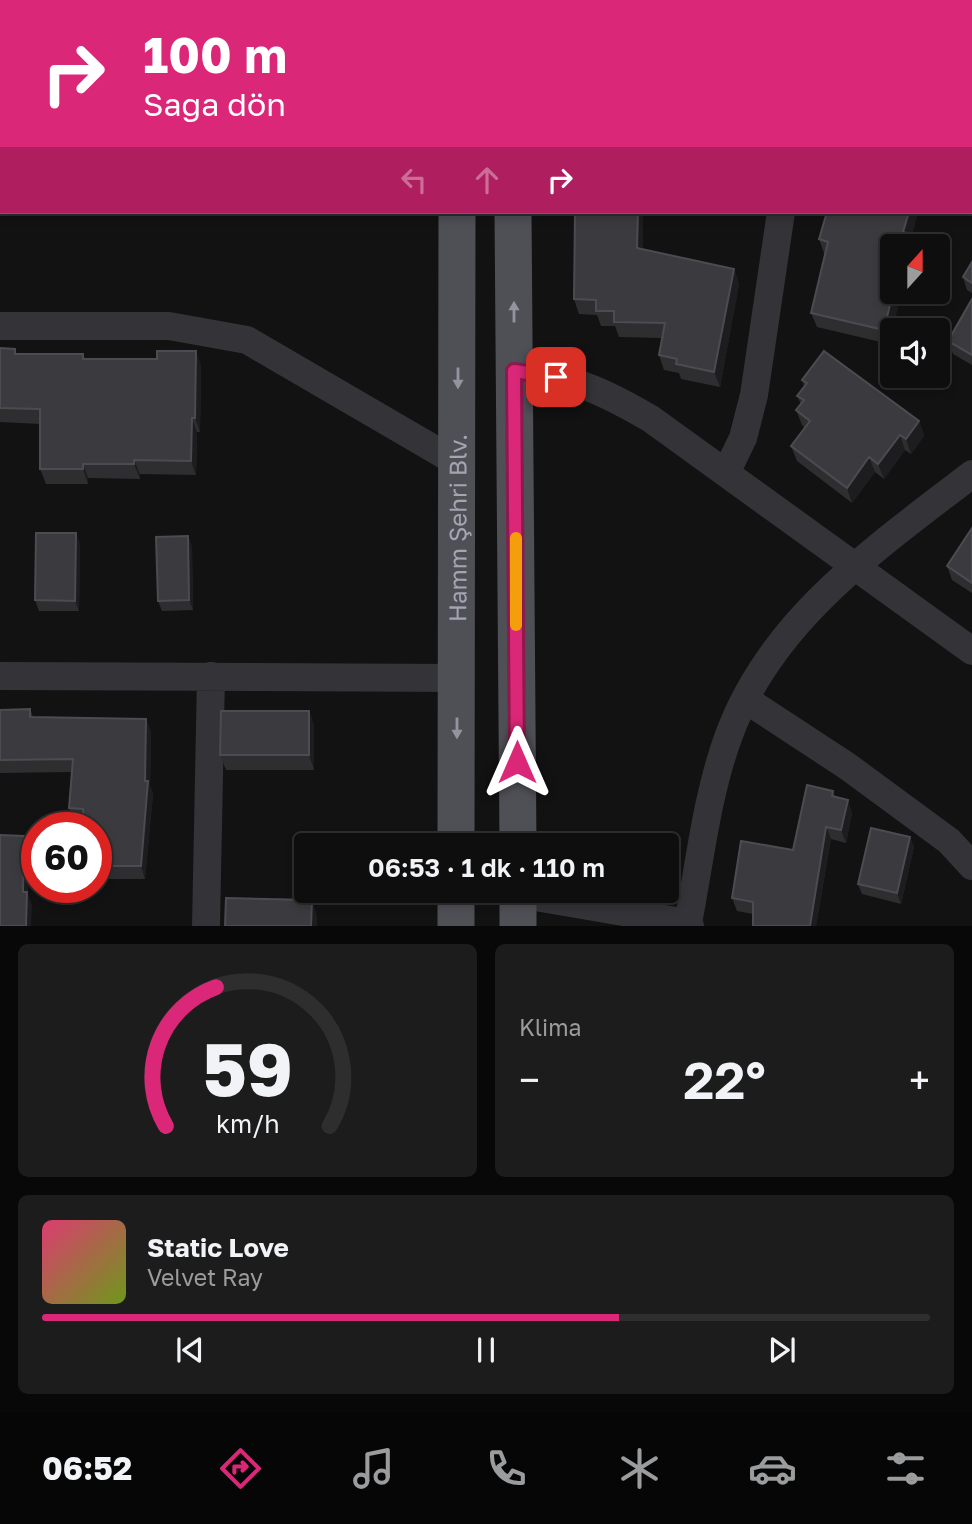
<!DOCTYPE html>
<html lang="tr">
<meta charset="utf-8">
<style>
:root{--surface:#0e0e0e;--page:#1c1c1c;--text:#f1f3f6;--muted:#9b9c9e;--line:#2e2e2e;--accent:#db2777}
body{margin:0;font-family:"Golos Text",sans-serif;background:var(--page);color:var(--text);height:100vh;display:flex;flex-direction:column;font-size:26px;white-space:nowrap}
*{box-sizing:border-box;margin:0}
p{font-size:23px;color:var(--muted)}
.icon{flex:none;width:38px;height:38px;fill:none;stroke:currentColor;stroke-width:2;stroke-linecap:round;stroke-linejoin:round}
.map{position:relative;height:926px;overflow:hidden}
.sheet{display:flex;flex-direction:column;gap:18px;padding:18px;background:#080808;flex:1}
.sheet>*{flex:none}
.guide{position:absolute;left:0px;top:0px;width:973px;height:214px;box-shadow:0 4px 10px #0003,0 0 0 2px var(--line);background:#db2777;color:#fff;overflow:hidden}
.needle{width:46px;rotate:21deg}
.tools{position:absolute;left:880px;top:234px;display:grid;gap:14px}
.tools a{display:grid;place-items:center;width:70px;height:70px;border-radius:7px;background:var(--surface);box-shadow:0 4px 10px #0003,0 0 0 2px var(--line);font-size:35px}
.speed{position:absolute;left:21px;top:812px;display:flex;gap:14px;font-size:35px;font-weight:700;text-align:center}
.speed>*{display:grid;place-content:center;width:91px;height:91px;border-radius:50%;background:var(--surface);box-shadow:0 4px 10px #0003,0 0 0 2px var(--line);line-height:1}
.speed .limit{border:10px solid #d22;background:#fff;color:#111}
.pin{position:absolute;display:grid;place-items:center;width:60px;height:60px;color:#fff;margin:-30px;border-radius:14px;box-shadow:0 4px 10px #0006}
.me{position:absolute;width:77px;margin:-38px;rotate:0deg;stroke-linejoin:round;filter:drop-shadow(0 0 5px #0008)}
.turn{display:flex;align-items:center;gap:24px;height:147px;padding:0 28px;font-size:32px}
.turn .icon{width:91px;height:91px;stroke-width:2.5}
.turn b{display:block;font-size:49px;line-height:60px}
.lanes{display:flex;align-items:center;height:66px;padding:0 28px;background:#0003;justify-content:center;gap:35px;direction:ltr}
.lanes .off{opacity:.35}
.big{font-size:52px;font-weight:600;line-height:1.1}
.sheet .tile{flex:1;display:flex;flex-direction:column;justify-content:center;gap:10px;min-width:0;padding:0 24px;border-radius:10px;background:var(--page)}
.sheet .dial{align-items:center;gap:0}
.dial svg{height:182px;overflow:visible;fill:none;stroke:var(--line);stroke-width:7;stroke-linecap:round;text-anchor:middle}
.dial text{fill:var(--text);stroke:none}
.song{display:flex;align-items:center;gap:21px}
.cover{width:84px;height:84px;border-radius:10px;background:linear-gradient(135deg,hsl(340 70% 55%),hsl(80 70% 35%))}
.played{height:7px;border-radius:4px;background:linear-gradient(90deg,var(--accent) 65%,var(--line) 65%)}
.keys{display:flex;justify-content:space-around;direction:ltr}
.heat{display:flex;justify-content:space-between;align-items:center;font-size:38px;direction:ltr}
.sheet .tiles{flex:1;display:grid;gap:18px;grid-template-columns:1fr 1fr}
.tile:last-child{grid-column:span 2}
.trip{position:absolute;left:294px;top:833px;width:385px;height:70px;border-radius:7px;background:var(--surface);box-shadow:0 4px 10px #0003,0 0 0 2px var(--line);font-weight:600;line-height:70px;text-align:center}
.tab-bar{display:flex;height:112px;justify-content:space-around;align-items:center;background:#060606;color:var(--muted)}
.tab-bar .icon{width:49px;height:49px}
.tab-bar .on{color:var(--accent)}
.tab-bar b{font-size:32px;color:var(--text)}
.map>svg:first-child{display:block}
.lines{fill:none;stroke-linecap:round;stroke-linejoin:round}
.minor{stroke:#333338;stroke-width:28}
.major{stroke:#4f4f56;stroke-width:37}
.wall{fill:#2e2e31}
.shaded-wall{fill:#1d1d1f}
.building{fill:#3b3b3f;stroke:#4b4b51;stroke-width:2}
.oneway{fill:#9394a0}
.route-casing{stroke:#8e194d;stroke-width:18}
.route{stroke:#db2777;stroke-width:12}
.slow{stroke:#f59e0b;stroke-width:12}
.labels{text-anchor:middle;dominant-baseline:central;stroke-width:7;stroke-linejoin:round;paint-order:stroke}
.street-label{font-size:24px;fill:#a4a5b3;stroke:#0d0d0e}
</style>
<div class="map">
<svg width="972" height="926" viewBox="0 0 972 926">
<rect width="100%" height="100%" fill="#121213"/>
<g class="lines">
<!-- minor -->
<path class="minor" d="M 822,0 L 828,2
M 971,43 L 972,43
M 0,326 L 169,326 L 247,340 L 458,463
M 514,371 C 529,373 545,374 559,378 C 592,386 622,402 651,419 L 972,651
M 726,473 L 743,438 L 754,395 L 781,212
M 0,676 L 457,678
M 745,699 L 847,766 L 949,841 L 972,866
M 518,894 L 688,923 L 690,926
M 688,923 C 700,861 707,794 729,735 C 772,618 878,547 972,474
M 206,926 L 211,676"/>
<!-- major -->
<g class="major">
<path d="M 456,0 L 456,2"/>
<path d="M 512,0 L 512,2"/>
<path d="M 513,212 L 518,845"/>
<path id="s1" d="M 456,845 L 457,212"/>
<path d="M 456,926 L 456,891"/>
<path d="M 518,926 L 518,891"/>
</g>
</g>
<!-- wall -->
<path class="wall" d="M 918,212 L 912,234 L 892,247 L 889,344 L 817,327 L 811,313 L 825,254 L 824,253 L 819,239 Z
M 643,249 L 734,269 L 739,284 L 720,387 L 681,379 L 679,373 L 664,370 L 659,355 L 662,338 L 619,337 L 615,326 L 601,326 L 597,315 L 579,314 L 574,299 Z
M 972,262 L 972,293 L 967,290 L 963,277 Z
M 972,300 L 972,365 L 953,354 L 948,341 Z
M 0,348 L 15,349 L 17,354 L 83,354 L 85,359 L 201,365 L 200,432 L 197,432 L 196,475 L 140,474 L 140,479 L 88,478 L 88,484 L 46,484 L 40,469 L 40,424 L 0,422 Z
M 802,380 L 919,421 L 924,436 L 911,454 L 905,450 L 884,479 L 875,472 L 852,503 L 797,461 L 791,446 L 805,428 L 802,425 L 796,410 L 801,404 L 797,396 L 804,386 Z
M 972,528 L 972,593 L 952,580 L 947,566 Z
M 188,536 L 192,547 L 193,610 L 162,611 L 158,601 Z
M 80,543 L 79,611 L 39,611 L 35,600 Z
M 30,709 L 33,717 L 146,719 L 151,732 L 150,786 L 153,794 L 145,879 L 96,879 L 96,828 L 84,822 L 74,821 L 69,808 L 72,772 L 0,773 L 0,710 Z
M 309,711 L 314,726 L 314,770 L 226,770 L 220,755 Z
M 833,791 L 835,797 L 848,800 L 852,813 L 846,843 L 831,839 L 816,926 L 753,926 L 753,914 L 737,911 L 732,898 L 793,850 Z
M 910,837 L 914,847 L 901,904 L 862,894 L 858,884 Z"/>
<!-- shaded-wall -->
<path class="shaded-wall" d="M 638,212 L 643,212 L 643,263 L 637,248 Z
M 909,212 L 918,212 L 909,246 L 903,232 Z
M 734,269 L 739,284 L 720,387 L 714,372 Z
M 893,292 L 902,292 L 889,344 L 884,330 Z
M 196,351 L 201,365 L 200,432 L 195,418 Z
M 192,418 L 197,432 L 196,475 L 191,461 Z
M 919,421 L 924,436 L 911,454 L 906,439 Z
M 900,435 L 905,450 L 884,479 L 878,464 Z
M 869,457 L 875,472 L 852,503 L 847,488 Z
M 134,460 L 140,474 L 140,479 L 134,464 Z
M 83,464 L 88,478 L 88,484 L 83,469 Z
M 76,533 L 80,543 L 79,611 L 75,601 Z
M 188,536 L 192,547 L 193,610 L 189,600 Z
M 309,711 L 314,726 L 314,770 L 309,755 Z
M 146,719 L 151,732 L 150,786 L 153,794 L 145,879 L 141,866 L 145,781 Z
M 848,800 L 852,813 L 846,843 L 841,830 Z
M 826,827 L 831,839 L 816,926 L 810,926 Z
M 24,836 L 28,849 L 28,894 L 32,905 L 31,926 L 26,926 L 23,892 Z
M 910,837 L 914,847 L 901,904 L 897,893 Z
M 312,900 L 317,915 L 317,926 L 311,926 Z"/>
<!-- building -->
<path class="building" d="M 575,212 L 638,212 L 637,248 L 734,269 L 714,372 L 676,364 L 677,359 L 659,355 L 665,323 L 614,322 L 614,311 L 596,311 L 596,300 L 574,299 Z
M 827,212 L 909,212 L 903,232 L 934,240 L 933,247 L 892,247 L 893,292 L 884,330 L 811,313 L 828,242 L 819,239 Z
M 972,262 L 972,283 L 963,277 Z
M 972,299 L 972,355 L 948,341 Z
M 0,348 L 15,349 L 15,354 L 83,354 L 83,359 L 157,359 L 157,351 L 196,351 L 195,418 L 192,418 L 191,461 L 134,460 L 134,464 L 83,464 L 83,469 L 40,469 L 40,409 L 0,408 Z
M 824,351 L 919,421 L 906,439 L 900,435 L 878,464 L 869,457 L 847,488 L 791,446 L 810,421 L 796,410 L 804,400 L 797,396 L 807,383 L 802,380 Z
M 972,528 L 972,583 L 947,566 Z
M 36,533 L 76,533 L 75,601 L 35,600 Z
M 188,536 L 189,600 L 158,601 L 156,537 Z
M 30,709 L 30,717 L 146,719 L 145,781 L 148,781 L 141,866 L 96,866 L 96,828 L 84,828 L 83,809 L 69,808 L 73,759 L 0,760 L 0,710 Z
M 221,711 L 309,711 L 309,755 L 220,755 Z
M 807,785 L 833,791 L 832,796 L 848,800 L 841,830 L 826,827 L 810,926 L 753,926 L 753,902 L 732,898 L 741,841 L 793,850 Z
M 871,828 L 910,837 L 897,893 L 858,884 Z
M 0,835 L 24,836 L 23,892 L 27,892 L 26,926 L 0,926 Z
M 226,898 L 312,900 L 311,926 L 225,926 Z"/>
<!-- one-way arrows -->
<defs><path id="oneway-solid" d="M-6-.8H1V-3.2L6.5 0L1 3.2V.8H-6Z" transform="scale(1.75)"/></defs>
<g class="oneway">
<use href="#oneway-solid" transform="translate(514 312) rotate(-90)"/>
<use href="#oneway-solid" transform="translate(458 378) rotate(90)"/>
<use href="#oneway-solid" transform="translate(457 728) rotate(90)"/>
</g>
<g class="lines">
<defs>
<path id="route" d="M 517,762 L 514,371 L 556,377"/>
</defs>
<!-- route casing -->
<use href="#route" class="route-casing"/>
<!-- route -->
<use href="#route" class="route"/>
<!-- slow -->
<path class="slow" d="M 516,538 L 516,625"/>
</g>
<g class="labels">
<!-- street labels -->
<g class="street-label">
<text stroke="none"><textPath href="#s1" startOffset="317">Hamm Şehri Blv.</textPath></text>
</g>
</g>
</svg>
<div class="tools">
<a><svg class="needle" viewBox="-14 -14 28 28"><path d="M0-13l5 13h-10z" fill="#e53935"/><path d="M0 13l5-13h-10z" fill="#9b9c9e"/></svg></a>
<a><svg class="icon" aria-label="sound" viewBox="0 0 24 24"><path d="M4 9h4l5-4v14l-5-4H4zM17 9q2 3 0 6"/></svg></a>
</div>
<div class="speed"><div class="limit">60</div></div>
<div class="pin" style="left:556px;top:377px;background:#d93025"><svg class="icon" aria-label="arrive" viewBox="0 0 24 24"><path d="M6 21V4h12l-3 4 3 4H6"/></svg></div>
<svg class="me" style="left:517px;top:762px" viewBox="-20 -20 40 40"><path d="M0-17L14 15 0 8-14 15z" fill="#db2777" stroke="#fff" stroke-width="4"/></svg>
<div class="trip">06:53 · 1 dk · 110 m</div>
<div class="guide">
<div class="turn"><svg class="icon" aria-label="right" viewBox="0 0 24 24"><path d="M7 20v-9h11M14 6l5 5-5 5"/></svg><div><b>100 m</b>Sağa dön</div></div>
<div class="lanes"><svg class="icon off" aria-label="left" viewBox="0 0 24 24"><path d="M17 20v-9H6M10 6l-5 5 5 5"/></svg><svg class="icon off" aria-label="ahead" viewBox="0 0 24 24"><path d="M12 20V5M6 11l6-6 6 6"/></svg><svg class="icon" aria-label="right" viewBox="0 0 24 24"><path d="M7 20v-9h11M14 6l5 5-5 5"/></svg></div>
</div>
</div>
<section class="sheet">
<div class="tiles">
<div class="tile dial"><svg viewBox="0 0 100 80">
<path d="M14 69A42 42 0 1 1 86 69"/>
<path d="M14 69A42 42 0 0 1 36 8" stroke="#db2777"/>
<text x="50" y="56" font-size="32" font-weight="700">59</text>
<text x="50" y="72" font-size="11">km/h</text>
</svg></div>
<div class="tile"><p>Klima</p>
<div class="heat"><a>−</a><b class="big">22°</b><a>+</a></div>
</div>
<div class="tile">
<div class="song"><i class="cover"></i><div><b>Static Love</b><p>Velvet Ray</p></div></div>
<div class="played"></div>
<div class="keys"><svg class="icon" aria-label="previous" viewBox="0 0 24 24"><path d="M18 5L8 12l10 7zM5 5v14"/></svg><svg class="icon" aria-label="pause" viewBox="0 0 24 24"><path d="M8 5v14M16 5v14"/></svg><svg class="icon" aria-label="next" viewBox="0 0 24 24"><path d="M6 5l10 7-10 7zM19 5v14"/></svg></div>
</div>
</div>
</section>
<nav class="tab-bar">
<b>06:52</b>
<svg class="icon on" aria-label="directions" viewBox="0 0 24 24"><path d="M12 3l9 9-9 9-9-9zM9 14v-3h6M13 9l2 2-2 2"/></svg>
<svg class="icon" aria-label="music" viewBox="0 0 24 24"><path d="M9 18V5l10-2v13"/><circle cx="6" cy="18" r="3"/><circle cx="16" cy="16" r="3"/></svg>
<svg class="icon" aria-label="phone" viewBox="0 0 24 24"><path d="M5 4h4l2 5-3 2q2 4 5 5l2-3 5 2v4C11 20 4 13 5 4z"/></svg>
<svg class="icon" aria-label="climate" viewBox="0 0 24 24"><path d="M12 3v18M4 7l16 10M4 17L20 7"/></svg>
<svg class="icon" aria-label="car" viewBox="0 0 24 24"><path d="M5 17H2v-5l4-1 3-4h7l3 4 3 1v5h-3M9 17h6M6 11h13"/><circle cx="7" cy="17" r="2"/><circle cx="17" cy="17" r="2"/></svg>
<svg class="icon" aria-label="filters" viewBox="0 0 24 24"><path d="M4 7h16M4 17h16"/><circle cx="9" cy="7" r="2"/><circle cx="15" cy="17" r="2"/></svg>
</nav>
